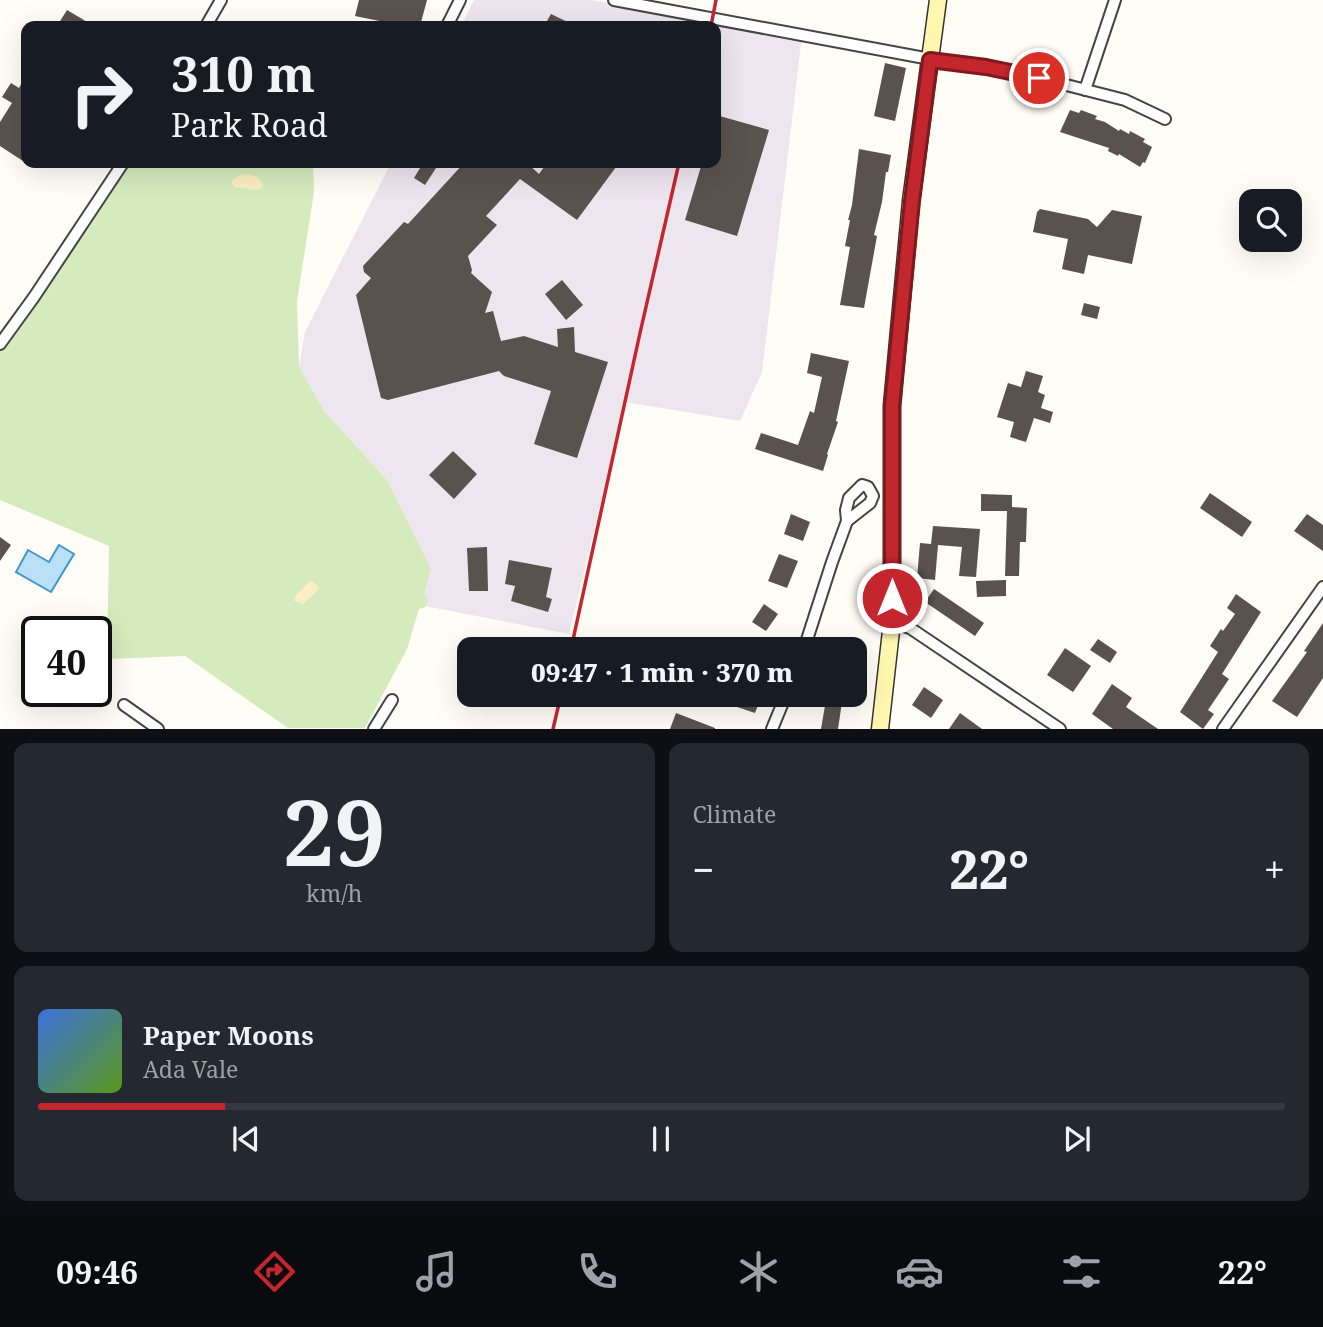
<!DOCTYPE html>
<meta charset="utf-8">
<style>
:root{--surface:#171b24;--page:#242831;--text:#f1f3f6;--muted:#9ea1a6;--line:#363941;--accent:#c4262e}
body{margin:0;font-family:"Noto Serif",serif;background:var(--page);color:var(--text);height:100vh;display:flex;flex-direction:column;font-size:26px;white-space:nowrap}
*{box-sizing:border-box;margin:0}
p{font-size:23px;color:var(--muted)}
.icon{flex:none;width:38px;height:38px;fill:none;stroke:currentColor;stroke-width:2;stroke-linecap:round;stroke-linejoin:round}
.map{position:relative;height:729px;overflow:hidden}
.details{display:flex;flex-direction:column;gap:14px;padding:14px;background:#0d0f14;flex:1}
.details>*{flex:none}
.hud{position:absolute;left:21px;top:21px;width:700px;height:147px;border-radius:14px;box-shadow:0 7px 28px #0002;background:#171b24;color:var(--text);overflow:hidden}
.tools{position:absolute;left:1239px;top:189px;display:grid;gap:14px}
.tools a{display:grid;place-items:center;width:63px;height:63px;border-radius:14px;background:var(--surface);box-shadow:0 7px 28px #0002;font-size:35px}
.speed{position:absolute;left:21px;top:616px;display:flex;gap:14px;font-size:35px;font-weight:700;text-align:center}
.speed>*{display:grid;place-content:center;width:91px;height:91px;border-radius:50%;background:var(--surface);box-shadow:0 7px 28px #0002;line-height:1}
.speed .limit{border:4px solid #111;border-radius:10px;background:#fff;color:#111}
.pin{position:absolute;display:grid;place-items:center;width:60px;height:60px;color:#fff;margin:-30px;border:4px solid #fff;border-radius:50%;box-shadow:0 2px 7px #0007}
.me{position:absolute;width:77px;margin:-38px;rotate:0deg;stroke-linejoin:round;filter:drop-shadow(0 0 5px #0008)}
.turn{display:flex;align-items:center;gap:24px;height:147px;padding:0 35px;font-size:32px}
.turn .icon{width:91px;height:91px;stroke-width:2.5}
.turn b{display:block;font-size:49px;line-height:60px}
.big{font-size:52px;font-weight:800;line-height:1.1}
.details .widget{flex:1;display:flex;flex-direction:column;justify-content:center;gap:10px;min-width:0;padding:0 24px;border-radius:14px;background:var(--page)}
.details .dial{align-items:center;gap:0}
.dial b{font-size:91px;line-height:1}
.song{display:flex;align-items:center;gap:21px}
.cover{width:84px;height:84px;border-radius:10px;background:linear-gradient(135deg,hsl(220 70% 55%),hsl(90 70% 35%))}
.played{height:7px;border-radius:4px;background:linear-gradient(90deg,var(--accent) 15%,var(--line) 15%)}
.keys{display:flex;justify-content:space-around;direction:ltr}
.heat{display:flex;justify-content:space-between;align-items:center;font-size:38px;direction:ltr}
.details .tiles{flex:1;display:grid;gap:14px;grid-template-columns:1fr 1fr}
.widget:last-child{grid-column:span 2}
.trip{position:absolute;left:457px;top:637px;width:410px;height:70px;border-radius:14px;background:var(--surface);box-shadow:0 7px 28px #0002;font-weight:800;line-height:70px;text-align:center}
.menu{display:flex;height:112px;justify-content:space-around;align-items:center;background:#090b0e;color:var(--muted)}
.menu .icon{width:49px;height:49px}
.menu .current{color:var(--accent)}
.menu b{font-size:32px;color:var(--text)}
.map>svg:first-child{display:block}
.industrial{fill:#eee6ef}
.green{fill:#d5ebbd}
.sand{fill:#fbeec1}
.water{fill:#b9e0f7;stroke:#3f96cf;stroke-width:2}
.building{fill:#5a524d}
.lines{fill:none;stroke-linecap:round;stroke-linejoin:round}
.street-casing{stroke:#444;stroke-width:14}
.secondary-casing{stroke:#333;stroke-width:19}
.street{stroke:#fff;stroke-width:10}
.secondary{stroke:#fff6b0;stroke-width:16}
.rail{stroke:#c4262e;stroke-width:3.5}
.route-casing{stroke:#7f191e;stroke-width:18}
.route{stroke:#c4262e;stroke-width:12}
</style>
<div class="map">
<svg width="1323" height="729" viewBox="0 0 1323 729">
<rect width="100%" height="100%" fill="#fffdf5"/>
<!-- industrial -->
<path class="industrial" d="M 474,0 L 591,0 L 802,36 L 762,372 L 740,421 L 625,402 L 569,634 L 420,605 L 387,480 L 325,412 L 299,367 L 305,332 L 391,163 L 716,163 L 716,26 L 461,26 Z"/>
<!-- green -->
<path class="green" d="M 122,163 L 313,163 L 314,192 L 297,301 L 299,367 L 325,412 L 387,480 L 431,569 L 424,594 L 428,601 L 425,607 L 419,609 L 407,649 L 365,728 L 288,728 L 185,656 L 107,659 L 109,546 L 0,500 L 0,332 L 114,178 Z"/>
<!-- sand -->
<path class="sand" d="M 247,174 C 254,175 261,178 263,185 L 262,188 L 256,190 L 235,187 L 231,182 L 239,175 Z
M 310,581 L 313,582 L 319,587 L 317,591 L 303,604 L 294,601 L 296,595 Z"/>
<!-- water -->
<path class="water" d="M 59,545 L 74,554 L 51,592 L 16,572 L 28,550 L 49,562 Z"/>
<!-- building -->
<path class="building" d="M 359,0 L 427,0 L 420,26 L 404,26 L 355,16 Z
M 67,10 L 94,26 L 57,26 Z
M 551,14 L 576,26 L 544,26 Z
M 885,63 L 906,68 L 895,121 L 874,116 Z
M 26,75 L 26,163 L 0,146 L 0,122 L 12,103 L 2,97 L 11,83 L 19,88 Z
M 1070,110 L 1079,113 L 1081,110 L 1097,116 L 1095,119 L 1105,122 L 1119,131 L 1120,129 L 1129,134 L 1130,131 L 1145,139 L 1143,142 L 1152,147 L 1145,163 L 1143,162 L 1140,167 L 1119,154 L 1118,156 L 1108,151 L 1109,148 L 1060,132 Z
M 716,115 L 769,130 L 737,236 L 685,220 L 702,163 L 716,163 Z
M 859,149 L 891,155 L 888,172 L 886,172 L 882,202 L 874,235 L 877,236 L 864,308 L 840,305 L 850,247 L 845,246 L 850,220 L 848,220 L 852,205 Z
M 423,163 L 427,163 L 436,168 L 425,185 L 414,178 Z
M 464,163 L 527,163 L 539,174 L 547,163 L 619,163 L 577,220 L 520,179 L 486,216 L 497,225 L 468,256 L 472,270 L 471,273 L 492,292 L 485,313 L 493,311 L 501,341 L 524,336 L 558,347 L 557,329 L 574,327 L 575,352 L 608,362 L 577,458 L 534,444 L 551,391 L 504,376 L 499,371 L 388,400 L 381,398 L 356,295 L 371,278 L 364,272 L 363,266 L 404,222 L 408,224 Z
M 1040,209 L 1088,219 L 1097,227 L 1112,210 L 1142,216 L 1132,264 L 1088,255 L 1084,274 L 1062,269 L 1068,239 L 1033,232 L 1037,212 Z
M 562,280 L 583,305 L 566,320 L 545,294 Z
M 1084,303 L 1100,307 L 1097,319 L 1081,315 Z
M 811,353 L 849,361 L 836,421 L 838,422 L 827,454 L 828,455 L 823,471 L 755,449 L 761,433 L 798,445 L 810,411 L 814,413 L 822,377 L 807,373 Z
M 1026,371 L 1043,376 L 1038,392 L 1045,395 L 1041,408 L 1053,412 L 1050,423 L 1034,418 L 1026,442 L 1010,437 L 1014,422 L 997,417 L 1008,383 L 1021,387 Z
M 453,451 L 477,474 L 454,499 L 429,475 Z
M 1210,493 L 1252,522 L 1242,537 L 1200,508 Z
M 981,494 L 1012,495 L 1012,507 L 1027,508 L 1026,542 L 1020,542 L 1019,576 L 1005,576 L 1007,511 L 981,511 Z
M 791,514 L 810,522 L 803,541 L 784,534 Z
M 1307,514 L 1323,525 L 1323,551 L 1294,531 Z
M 933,526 L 980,529 L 976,577 L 959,576 L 962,547 L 938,545 L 935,580 L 917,578 L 920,543 L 931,544 Z
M 0,537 L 11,545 L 0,561 Z
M 487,547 L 488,591 L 469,591 L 467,548 Z
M 779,554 L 798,561 L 787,588 L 768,581 Z
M 509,560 L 552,568 L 546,597 L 552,599 L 548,612 L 511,601 L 515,586 L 505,584 Z
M 1006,580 L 1006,596 L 977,597 L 976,581 Z
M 934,589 L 984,623 L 975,636 L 925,602 Z
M 1236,594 L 1261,612 L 1222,674 L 1229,679 L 1208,710 L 1214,714 L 1203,729 L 1180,712 L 1218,652 L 1210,646 L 1221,629 L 1223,631 L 1235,614 L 1227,608 Z
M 764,604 L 778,614 L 766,631 L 752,622 Z
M 1323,623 L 1323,678 L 1297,717 L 1272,701 L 1307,652 L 1304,651 Z
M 1098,639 L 1117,652 L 1110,663 L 1090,650 Z
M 1065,648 L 1091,666 L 1073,692 L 1047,675 Z
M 1112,684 L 1132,698 L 1126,707 L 1158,729 L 1113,729 L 1092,714 Z
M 924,687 L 943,700 L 931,718 L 912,705 Z
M 732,695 L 745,695 L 760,700 L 755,713 L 728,704 Z
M 826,700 L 842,702 L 838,729 L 821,729 Z
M 676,713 L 715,728 L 715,729 L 670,729 Z
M 960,713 L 982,729 L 949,729 Z"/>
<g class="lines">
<defs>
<path id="street" d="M 614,0 L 930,59 L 986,67 L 1039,78 L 1125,100 L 1165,119
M 206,26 L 221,0
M 447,26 L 460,0
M 1085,90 L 1115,0
M 0,344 L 34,297 L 123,163
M 892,622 L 910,628 L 1060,729
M 804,649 L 832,562 L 847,521 L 846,510 L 849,498 L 862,485 L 868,487 L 873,496 L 870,503 L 847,521
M 124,705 L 158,729
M 374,729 L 392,700
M 772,729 L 786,695
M 1223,729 L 1323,587"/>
<path id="secondary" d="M 880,729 L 892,622 L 892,406 L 911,201 L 938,0"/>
</defs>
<!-- street casing -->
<use href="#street" class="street-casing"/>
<!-- secondary casing -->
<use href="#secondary" class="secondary-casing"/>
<!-- street -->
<use href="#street" class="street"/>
<!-- secondary -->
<use href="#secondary" class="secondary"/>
<!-- rail -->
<path class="rail" d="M 711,26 L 716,0
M 571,649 L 640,333 L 679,163
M 553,729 L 561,695"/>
</g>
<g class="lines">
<defs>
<path id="route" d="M 892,598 L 892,406 L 912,201 L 930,60 L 986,67 L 1039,78"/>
</defs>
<!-- route casing -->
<use href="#route" class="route-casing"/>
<!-- route -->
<use href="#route" class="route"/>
</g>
</svg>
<div class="tools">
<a><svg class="icon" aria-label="search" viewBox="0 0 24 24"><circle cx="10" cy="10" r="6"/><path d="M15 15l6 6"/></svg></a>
</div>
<div class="speed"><div class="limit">40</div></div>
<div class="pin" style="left:1039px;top:78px;background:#d93025"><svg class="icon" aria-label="arrive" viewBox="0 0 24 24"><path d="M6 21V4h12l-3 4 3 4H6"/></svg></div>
<svg class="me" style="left:892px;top:598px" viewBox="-20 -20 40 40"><circle r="17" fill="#c4262e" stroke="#fff" stroke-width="3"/><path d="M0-11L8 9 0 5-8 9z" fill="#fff"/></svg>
<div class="trip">09:47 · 1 min · 370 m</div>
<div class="hud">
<div class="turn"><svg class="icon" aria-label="right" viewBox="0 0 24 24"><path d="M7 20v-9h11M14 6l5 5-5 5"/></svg><div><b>310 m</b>Park Road</div></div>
</div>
</div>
<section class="details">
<div class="tiles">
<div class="widget dial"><b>29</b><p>km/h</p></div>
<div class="widget"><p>Climate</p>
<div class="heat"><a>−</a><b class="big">22°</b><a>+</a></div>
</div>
<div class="widget">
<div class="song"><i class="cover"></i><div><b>Paper Moons</b><p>Ada Vale</p></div></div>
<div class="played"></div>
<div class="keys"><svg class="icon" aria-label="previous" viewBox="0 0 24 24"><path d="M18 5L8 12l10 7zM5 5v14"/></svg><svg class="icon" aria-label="pause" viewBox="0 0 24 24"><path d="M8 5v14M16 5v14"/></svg><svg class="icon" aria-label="next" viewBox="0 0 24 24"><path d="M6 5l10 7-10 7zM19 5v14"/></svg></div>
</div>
</div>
</section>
<nav class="menu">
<b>09:46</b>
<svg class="icon current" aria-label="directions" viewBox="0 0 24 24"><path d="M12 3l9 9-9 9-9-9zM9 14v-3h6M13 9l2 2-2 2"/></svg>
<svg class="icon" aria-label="music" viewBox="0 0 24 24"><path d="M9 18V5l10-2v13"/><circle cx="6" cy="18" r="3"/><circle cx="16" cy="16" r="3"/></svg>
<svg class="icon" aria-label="phone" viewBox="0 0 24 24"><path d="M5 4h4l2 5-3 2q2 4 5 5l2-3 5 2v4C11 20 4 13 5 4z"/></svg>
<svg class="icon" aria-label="climate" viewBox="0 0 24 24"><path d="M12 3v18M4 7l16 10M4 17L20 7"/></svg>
<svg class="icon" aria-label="car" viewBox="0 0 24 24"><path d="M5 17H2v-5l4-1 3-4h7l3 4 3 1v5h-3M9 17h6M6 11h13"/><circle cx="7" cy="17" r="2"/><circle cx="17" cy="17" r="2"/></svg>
<svg class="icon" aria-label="filters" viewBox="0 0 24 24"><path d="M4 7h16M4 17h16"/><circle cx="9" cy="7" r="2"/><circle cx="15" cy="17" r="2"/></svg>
<b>22°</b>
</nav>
